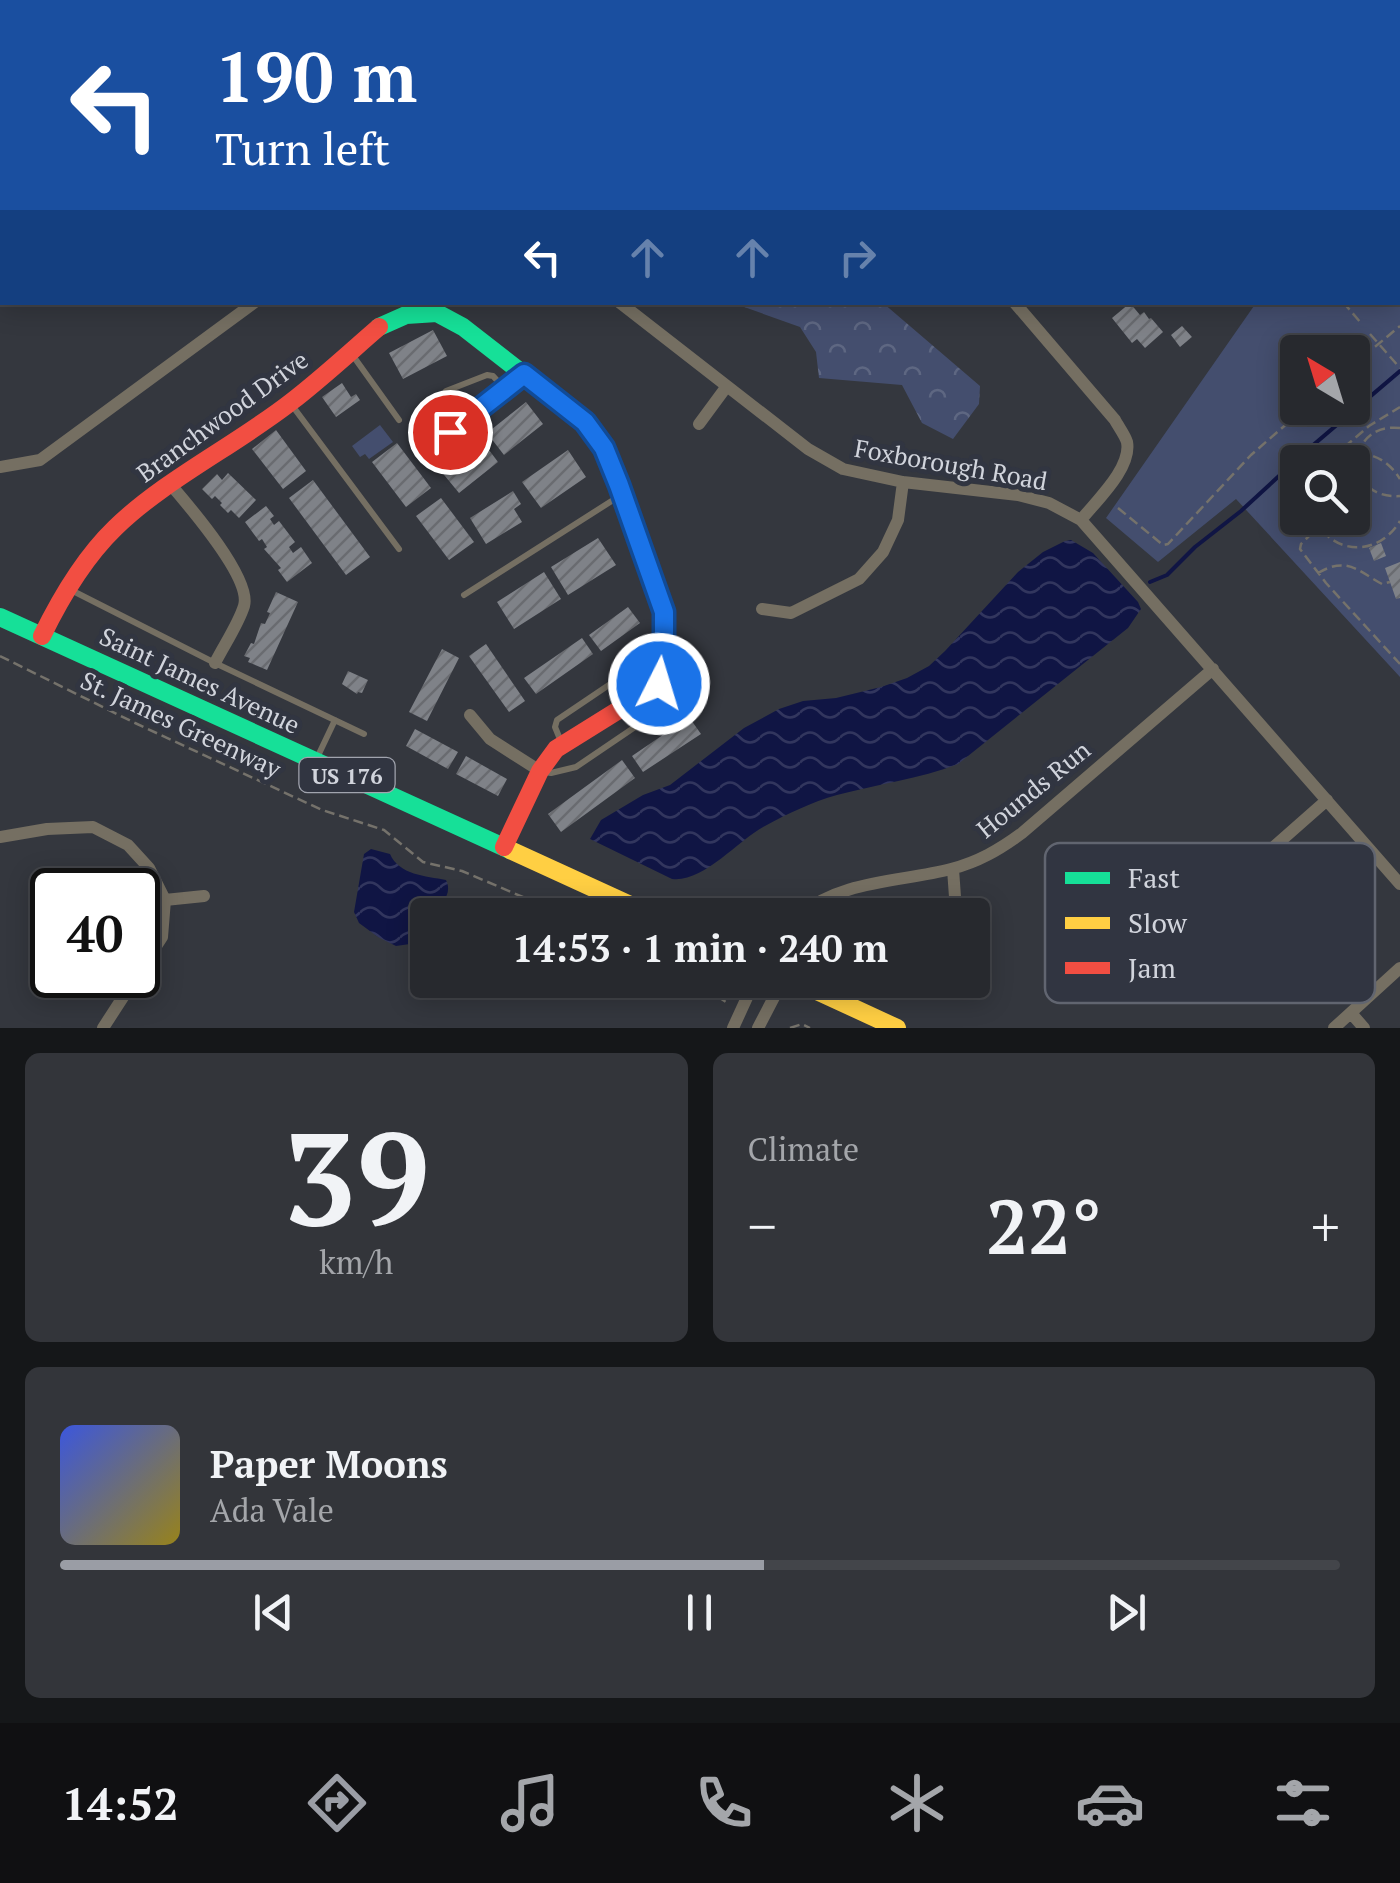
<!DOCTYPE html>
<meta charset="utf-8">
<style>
:root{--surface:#27292e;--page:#33353a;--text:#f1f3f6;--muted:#a4a6aa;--line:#43454a;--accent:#9a9da5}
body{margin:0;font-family:"PT Serif",serif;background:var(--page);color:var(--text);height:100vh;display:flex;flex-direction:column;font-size:38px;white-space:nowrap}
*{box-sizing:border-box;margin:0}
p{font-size:32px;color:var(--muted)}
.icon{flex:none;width:55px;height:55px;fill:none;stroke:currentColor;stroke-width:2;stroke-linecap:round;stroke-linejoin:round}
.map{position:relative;height:1028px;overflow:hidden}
.details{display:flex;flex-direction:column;gap:25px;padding:25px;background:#151719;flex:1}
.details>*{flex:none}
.top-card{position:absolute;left:0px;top:0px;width:1400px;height:305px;box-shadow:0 5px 25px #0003,0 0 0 2px var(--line);background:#1a4fa0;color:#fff;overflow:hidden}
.needle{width:65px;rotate:322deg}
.buttons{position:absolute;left:1280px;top:335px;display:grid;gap:20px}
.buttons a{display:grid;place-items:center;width:90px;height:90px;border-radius:10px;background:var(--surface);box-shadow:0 5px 25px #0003,0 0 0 2px var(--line);font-size:50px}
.speed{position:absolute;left:30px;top:868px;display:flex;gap:20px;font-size:50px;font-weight:700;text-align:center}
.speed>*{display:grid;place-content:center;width:130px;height:130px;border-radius:50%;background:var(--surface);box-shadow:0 5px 25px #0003,0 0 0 2px var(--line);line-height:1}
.speed .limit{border:5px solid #111;border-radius:15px;background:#fff;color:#111}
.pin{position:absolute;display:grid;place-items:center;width:85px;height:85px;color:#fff;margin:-42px;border:5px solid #fff;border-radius:50%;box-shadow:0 2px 10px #0007}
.me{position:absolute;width:110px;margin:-55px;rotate:5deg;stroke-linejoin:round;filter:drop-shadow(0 0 8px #0008)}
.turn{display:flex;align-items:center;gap:35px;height:210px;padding:0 50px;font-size:45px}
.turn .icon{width:130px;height:130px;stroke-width:2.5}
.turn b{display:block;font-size:70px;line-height:85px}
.lanes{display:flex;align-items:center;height:95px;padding:0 50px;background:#0003;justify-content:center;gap:50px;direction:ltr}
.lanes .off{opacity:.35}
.big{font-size:75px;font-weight:700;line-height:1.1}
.details .card{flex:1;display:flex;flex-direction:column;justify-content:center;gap:15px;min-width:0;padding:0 35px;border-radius:15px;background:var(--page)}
.details .dial{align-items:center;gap:0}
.dial b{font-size:130px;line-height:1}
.song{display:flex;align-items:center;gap:30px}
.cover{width:120px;height:120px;border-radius:15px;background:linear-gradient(135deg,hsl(230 70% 55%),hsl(50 70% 35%))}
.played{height:10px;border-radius:5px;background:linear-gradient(90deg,var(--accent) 55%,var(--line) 55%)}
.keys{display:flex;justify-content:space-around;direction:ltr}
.heat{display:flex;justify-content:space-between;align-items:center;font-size:55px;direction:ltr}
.details .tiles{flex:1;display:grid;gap:25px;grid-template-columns:1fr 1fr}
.card:last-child{grid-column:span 2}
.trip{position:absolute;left:410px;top:898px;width:580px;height:100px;border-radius:10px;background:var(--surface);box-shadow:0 5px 25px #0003,0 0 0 2px var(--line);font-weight:700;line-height:100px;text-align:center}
.tabs{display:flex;height:160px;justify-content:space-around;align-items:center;background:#101012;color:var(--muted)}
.tabs .icon{width:70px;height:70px}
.tabs .on{color:var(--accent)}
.tabs b{font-size:45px;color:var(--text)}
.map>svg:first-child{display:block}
.forest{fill:url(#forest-crowns)}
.park{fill:#444e6e;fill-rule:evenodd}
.water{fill:url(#water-waves)}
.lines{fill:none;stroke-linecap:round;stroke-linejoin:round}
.stream{stroke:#101544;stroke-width:4}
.building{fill:url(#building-hatch)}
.path{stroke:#75726b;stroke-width:2.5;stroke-dasharray:10 5;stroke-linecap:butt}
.lane{stroke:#756f62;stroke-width:6}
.street{stroke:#756f62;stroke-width:12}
.fast{stroke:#16e098;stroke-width:18}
.slow{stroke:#ffcf43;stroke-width:18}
.jam{stroke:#f24e42;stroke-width:18}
.route-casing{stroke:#114b97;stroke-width:25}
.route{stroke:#1a73e8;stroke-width:18}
.labels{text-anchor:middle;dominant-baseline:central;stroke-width:10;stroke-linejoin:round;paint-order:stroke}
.shield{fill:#313541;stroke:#a1a4ae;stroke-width:2.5}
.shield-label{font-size:22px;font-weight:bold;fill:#d1d4dc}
.street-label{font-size:25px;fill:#d1d4dc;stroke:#313541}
.key{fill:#313541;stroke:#616570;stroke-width:2.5}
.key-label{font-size:28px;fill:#d1d4dc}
</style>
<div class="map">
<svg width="1400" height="1028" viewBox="0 0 1400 1028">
<defs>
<pattern id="forest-crowns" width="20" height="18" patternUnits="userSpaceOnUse" patternTransform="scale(2.5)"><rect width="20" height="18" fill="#444e6e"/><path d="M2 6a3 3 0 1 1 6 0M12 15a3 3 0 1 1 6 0" fill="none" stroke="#5e6782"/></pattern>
<pattern id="water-waves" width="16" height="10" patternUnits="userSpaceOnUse" patternTransform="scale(2.5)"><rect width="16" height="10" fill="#101544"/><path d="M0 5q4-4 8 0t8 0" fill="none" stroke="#32365e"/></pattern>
<pattern id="building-hatch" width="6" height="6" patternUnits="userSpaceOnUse" patternTransform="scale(2.5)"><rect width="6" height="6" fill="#7f8288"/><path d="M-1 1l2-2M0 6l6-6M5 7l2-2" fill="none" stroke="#696b70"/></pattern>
</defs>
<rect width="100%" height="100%" fill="#34373e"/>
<!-- forest -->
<path class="forest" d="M 366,0 L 742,0 L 740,2 L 368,2 Z
M 825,0 L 1299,0 L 1298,2 L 827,2 Z
M 733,303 L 883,303 L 980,386 L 979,404 L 953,439 L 922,423 L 902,385 L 819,378 L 816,352 L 800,327 Z"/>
<!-- park -->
<path class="park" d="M 1398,201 L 1400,208 L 1400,677 L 1236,499 L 1158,562 L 1106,518 L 1256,303 L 1398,302 ZM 1298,352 L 1352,352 L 1352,408 L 1298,408 ZM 1298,462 L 1352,462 L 1352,518 L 1298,518 Z
M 380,425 L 393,442 L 369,459 L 365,454 L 360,457 L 352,446 Z"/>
<!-- water -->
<path class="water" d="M 1071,540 L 1093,553 L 1138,602 L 1141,609 L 1128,628 L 958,764 C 919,779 878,784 837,795 C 812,802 787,814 765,826 C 737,841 703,883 672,879 L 590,839 L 601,820 L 643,795 L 670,785 L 744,728 L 779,709 L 803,701 L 836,698 L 881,687 L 907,678 L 929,666 L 945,651 L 1018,572 L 1043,552 L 1065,541 Z
M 371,849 L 390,854 C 399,875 426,876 446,880 C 453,894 441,904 433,915 L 428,915 L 427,923 L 410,944 L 396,946 L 378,937 L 359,923 L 354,912 L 364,854 Z"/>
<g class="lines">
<!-- stream -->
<path class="stream" d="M 1150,582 L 1167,575 L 1195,547 L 1241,511 L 1305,452 L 1400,371"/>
</g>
<!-- building -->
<path class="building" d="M 1130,303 L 1140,315 L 1144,312 L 1149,319 L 1151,318 L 1163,332 L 1145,348 L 1137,339 L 1132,343 L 1112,318 Z
M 1182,326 L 1192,337 L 1180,347 L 1171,335 Z
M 433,330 L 447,356 L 403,379 L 389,353 Z
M 342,383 L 351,397 L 356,394 L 360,400 L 336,417 L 322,397 Z
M 526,402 L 543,424 L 504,455 L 487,433 Z
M 276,430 L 306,471 L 283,489 L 252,449 Z
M 480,438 L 498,462 L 459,493 L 440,470 Z
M 397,443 L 431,488 L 406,507 L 372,462 Z
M 568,450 L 586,477 L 541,508 L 522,482 Z
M 228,473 L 256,500 L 239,518 L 231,510 L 228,513 L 220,505 L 222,503 L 215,496 L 212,499 L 202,489 L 217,474 L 222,480 Z
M 313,480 L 370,557 L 346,575 L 289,498 Z
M 513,491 L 521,504 L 514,509 L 522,522 L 486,544 L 470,518 Z
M 441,498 L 474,542 L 449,560 L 416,516 Z
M 266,506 L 274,516 L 270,519 L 274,525 L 279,521 L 295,542 L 289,547 L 293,553 L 301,547 L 312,563 L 287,582 L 278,570 L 281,568 L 264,549 L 267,547 L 262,539 L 259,541 L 245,522 Z
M 598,538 L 616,565 L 568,595 L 551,567 Z
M 1381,543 L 1386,556 L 1374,561 L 1369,548 Z
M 1400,562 L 1400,598 L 1396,599 L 1385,568 Z
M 544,572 L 561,599 L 514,629 L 497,602 Z
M 276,592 L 298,602 L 267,670 L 248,662 L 250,658 L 244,656 L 251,643 L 254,644 L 261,623 L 265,624 L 270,613 L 267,612 Z
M 628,607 L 640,623 L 601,651 L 589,635 Z
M 582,638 L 593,654 L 536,694 L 524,678 Z
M 486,644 L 525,701 L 509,712 L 469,656 Z
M 442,649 L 459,658 L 427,721 L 409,712 Z
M 348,671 L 368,680 L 362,693 L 358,692 L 357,694 L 342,684 Z
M 689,717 L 701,734 L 643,772 L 632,756 Z
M 415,729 L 458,752 L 448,769 L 406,746 Z
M 466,756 L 507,779 L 498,796 L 456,774 Z
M 622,760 L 635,778 L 561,832 L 548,814 Z"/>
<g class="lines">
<!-- path -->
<path class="path" d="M 1343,302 L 1361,323
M 1370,334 L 1400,368
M 1289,338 L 1302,352
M 1352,366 L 1400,326
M 1400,428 C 1345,422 1342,500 1400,496
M 1318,462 L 1348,444 L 1369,426 L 1400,407
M 1330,462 C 1356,446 1384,453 1400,479
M 1118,508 L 1163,545 L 1168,544 L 1251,455 L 1305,408
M 1306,518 L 1312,533 L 1301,544 L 1300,549 L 1326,583 L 1400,664
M 1314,518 C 1333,556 1378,557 1400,521
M 1318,573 C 1347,556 1358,571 1382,584 L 1390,582
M 0,656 L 135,723 L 322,810 L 384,830 L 423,862 L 462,871 L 565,915
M 692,980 L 729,1004
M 790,1028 L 802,1024 L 810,1028"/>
<!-- lane -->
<path class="lane" d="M 351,353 L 399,420
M 446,391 L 487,375 L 493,376 L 505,389
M 291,404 L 399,549
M 422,454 L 523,375
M 69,589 L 215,663 L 364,734
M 464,595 L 621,495
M 562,744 L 555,727 L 557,720 L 637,666 L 644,663 L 657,664
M 316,760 L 335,720
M 544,772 L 551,773 L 576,767 L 663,708 L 670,697 L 660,685"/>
<!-- street -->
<path class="street" d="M 225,0 L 228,2
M 19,2 L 21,0
M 0,27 L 2,24
M 0,39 L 2,41
M 619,302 L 808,449 L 843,469 L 903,482 L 1018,495 L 1049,503 L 1081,520 L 1400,884
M 1014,302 L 1115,420 C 1118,426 1125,435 1127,442 C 1132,468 1096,501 1081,520
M 699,424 L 727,386
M 0,467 L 40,460 L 255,302
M 171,485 C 189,506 252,579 244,606 C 238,625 224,645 215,663
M 762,609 L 791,613 L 859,579 L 883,552 L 898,520 L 903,482
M 470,715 L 490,739 L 540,771
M 0,837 L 47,829 L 93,827 L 128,845 L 149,868 L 165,900 L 162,937 L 103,1028
M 953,869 L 955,897
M 165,900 L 204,896
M 800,915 C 841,880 901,882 951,869 C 978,862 999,850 1022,833 L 1213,669
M 1115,987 L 1327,800
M 1351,1013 L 1364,1028
M 733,1028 L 755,980
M 758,1028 L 783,980
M 1334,1028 L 1400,968"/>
<!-- fast -->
<path class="fast" d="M 379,327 L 406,315 L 437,313 L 463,327 L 585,422 L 604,449 L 619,485 L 664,613 L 659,684 L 617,711
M 0,617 L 510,850"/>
<!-- slow -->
<path class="slow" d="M 510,850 L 652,915
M 793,980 L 897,1028"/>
<!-- jam -->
<path class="jam" d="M 1327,0 L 1328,2
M 1398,182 L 1400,189
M 42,636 C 61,597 84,558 115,528 C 164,480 236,445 291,402 C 321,379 350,352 379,327
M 504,847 L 540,771 L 556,749 L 617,711"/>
</g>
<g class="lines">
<defs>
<path id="route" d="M 450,432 L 524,374 L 585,422 L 604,448 L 619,485 L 664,612 L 664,637 L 659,660 L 659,684"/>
</defs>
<!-- route casing -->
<use href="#route" class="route-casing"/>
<!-- route -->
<use href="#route" class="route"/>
</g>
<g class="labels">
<!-- shield labels -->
<rect class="shield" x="299.5" y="758" width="95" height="34" rx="8"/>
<g class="shield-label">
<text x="347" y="775">US 176</text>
</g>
<!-- street labels -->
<g class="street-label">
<text transform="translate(222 416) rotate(-36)">Branchwood Drive</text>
<text transform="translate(951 464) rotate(10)">Foxborough Road</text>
<text transform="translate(200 680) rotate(25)">Saint James Avenue</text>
<text transform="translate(181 724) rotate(25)">St. James Greenway</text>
<text transform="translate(1033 789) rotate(-39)">Hounds Run</text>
</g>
</g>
<!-- legend -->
<rect x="1045" y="843" width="330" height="160" rx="15" class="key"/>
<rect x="1065" y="872" width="45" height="12" fill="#16e098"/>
<rect x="1065" y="917" width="45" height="12" fill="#ffcf43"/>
<rect x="1065" y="962" width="45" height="12" fill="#f24e42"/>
<g class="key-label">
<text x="1128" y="888">Fast</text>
<text x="1128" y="933">Slow</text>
<text x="1128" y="978">Jam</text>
</g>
</svg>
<div class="buttons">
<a><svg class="needle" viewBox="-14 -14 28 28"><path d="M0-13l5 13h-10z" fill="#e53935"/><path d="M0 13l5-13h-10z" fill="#a4a6aa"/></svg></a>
<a><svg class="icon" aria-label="search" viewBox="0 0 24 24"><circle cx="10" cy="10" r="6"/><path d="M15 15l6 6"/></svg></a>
</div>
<div class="speed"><div class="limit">40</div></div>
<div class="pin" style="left:450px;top:432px;background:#d93025"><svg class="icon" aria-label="arrive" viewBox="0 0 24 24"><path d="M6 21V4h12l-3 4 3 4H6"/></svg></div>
<svg class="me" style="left:659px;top:684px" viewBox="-20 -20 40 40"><circle r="17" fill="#1a73e8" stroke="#fff" stroke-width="3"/><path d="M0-11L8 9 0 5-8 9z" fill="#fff"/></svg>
<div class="trip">14:53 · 1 min · 240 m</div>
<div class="top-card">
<div class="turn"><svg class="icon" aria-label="left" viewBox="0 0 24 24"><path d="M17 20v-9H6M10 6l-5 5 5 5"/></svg><div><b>190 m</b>Turn left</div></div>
<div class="lanes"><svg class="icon" aria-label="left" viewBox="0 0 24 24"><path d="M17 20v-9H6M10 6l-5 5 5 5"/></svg><svg class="icon off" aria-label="ahead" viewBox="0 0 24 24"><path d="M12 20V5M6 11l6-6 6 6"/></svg><svg class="icon off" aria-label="ahead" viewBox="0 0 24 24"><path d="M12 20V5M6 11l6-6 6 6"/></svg><svg class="icon off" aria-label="right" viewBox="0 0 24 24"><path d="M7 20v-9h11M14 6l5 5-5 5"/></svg></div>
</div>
</div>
<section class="details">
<div class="tiles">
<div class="card dial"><b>39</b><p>km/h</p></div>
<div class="card"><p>Climate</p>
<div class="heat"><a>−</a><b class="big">22°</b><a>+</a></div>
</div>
<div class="card">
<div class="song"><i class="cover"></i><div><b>Paper Moons</b><p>Ada Vale</p></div></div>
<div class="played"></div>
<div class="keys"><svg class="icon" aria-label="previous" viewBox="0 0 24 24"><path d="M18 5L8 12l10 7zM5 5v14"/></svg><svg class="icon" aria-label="pause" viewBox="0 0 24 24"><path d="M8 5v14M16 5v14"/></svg><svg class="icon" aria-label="next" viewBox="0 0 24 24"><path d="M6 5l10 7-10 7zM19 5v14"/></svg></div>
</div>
</div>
</section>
<nav class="tabs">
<b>14:52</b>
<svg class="icon on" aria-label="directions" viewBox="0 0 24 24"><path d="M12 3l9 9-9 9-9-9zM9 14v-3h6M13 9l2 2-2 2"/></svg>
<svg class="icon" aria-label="music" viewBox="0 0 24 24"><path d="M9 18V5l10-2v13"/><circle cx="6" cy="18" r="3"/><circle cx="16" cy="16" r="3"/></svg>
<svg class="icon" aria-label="phone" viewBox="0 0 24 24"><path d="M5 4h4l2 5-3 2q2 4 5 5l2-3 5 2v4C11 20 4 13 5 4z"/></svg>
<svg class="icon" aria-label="climate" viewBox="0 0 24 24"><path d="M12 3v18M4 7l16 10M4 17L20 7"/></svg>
<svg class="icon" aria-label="car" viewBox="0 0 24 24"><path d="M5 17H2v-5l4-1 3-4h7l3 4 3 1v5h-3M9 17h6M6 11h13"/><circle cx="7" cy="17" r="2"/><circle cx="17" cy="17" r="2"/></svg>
<svg class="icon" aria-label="filters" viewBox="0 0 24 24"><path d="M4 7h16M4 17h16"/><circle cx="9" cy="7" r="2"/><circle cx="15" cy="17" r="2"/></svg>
</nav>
